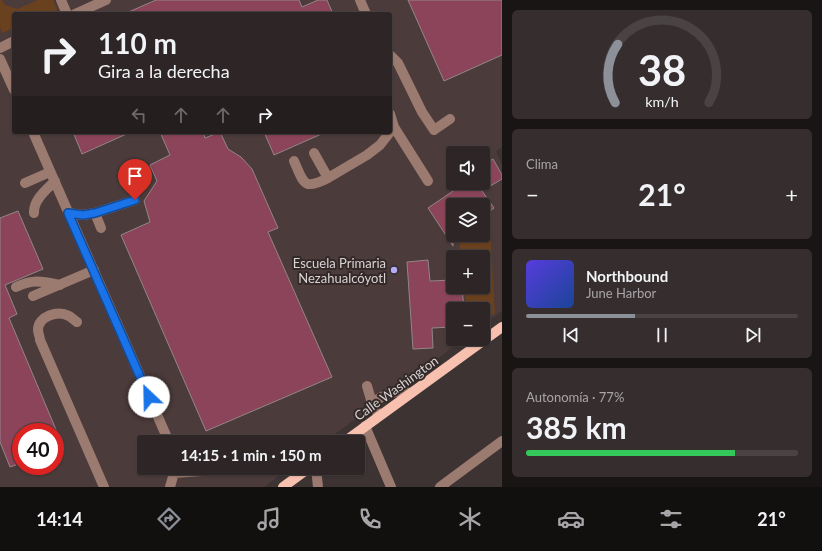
<!DOCTYPE html>
<html lang="es">
<meta charset="utf-8">
<style>
:root{--surface:#2e2626;--page:#362e2e;--text:#f1f3f6;--muted:#a7a5a7;--line:#494343;--accent:#8c9099}
body{margin:0;font-family:Lato,sans-serif;background:var(--page);color:var(--text);height:100vh;display:flex;flex-direction:column;font-size:15px;white-space:nowrap}
*{box-sizing:border-box;margin:0}
p{font-size:13px;color:var(--muted)}
.icon{flex:none;width:22px;height:22px;fill:none;stroke:currentColor;stroke-width:2;stroke-linecap:round;stroke-linejoin:round}
.map{position:relative;flex:1;overflow:hidden}
.sheet{display:flex;flex-direction:column;gap:10px;padding:10px;background:#191515;width:320px}
.sheet>*{flex:none}
.guide{position:absolute;left:12px;top:12px;width:380px;height:122px;border-radius:4px;box-shadow:0 1px 3px #0004,0 0 0 1px var(--line);background:#2e2626;color:var(--text);overflow:hidden}
.buttons{position:absolute;left:446px;top:146px;display:grid;gap:8px}
.buttons a{display:grid;place-items:center;width:44px;height:44px;border-radius:4px;background:var(--surface);box-shadow:0 1px 3px #0004,0 0 0 1px var(--line);font-size:20px}
.speed{position:absolute;left:12px;top:423px;display:flex;gap:8px;font-size:20px;font-weight:700;text-align:center}
.speed>*{display:grid;place-content:center;width:52px;height:52px;border-radius:50%;background:var(--surface);box-shadow:0 1px 3px #0004,0 0 0 1px var(--line);line-height:1}
.speed .limit{border:6px solid #d22;background:#fff;color:#111}
.pin{position:absolute;display:grid;place-items:center;width:34px;height:34px;color:#fff;margin:-41px -17px;border-radius:50% 50% 50% 0;rotate:-45deg;box-shadow:0 0 4px #0007}
.pin .icon{rotate:45deg}
.me{position:absolute;width:44px;margin:-22px;rotate:336deg;stroke-linejoin:round;filter:drop-shadow(0 0 3px #0008)}
.turn{display:flex;align-items:center;gap:14px;height:84px;padding:0 20px;font-size:18px}
.turn .icon{width:52px;height:52px;stroke-width:2.5}
.turn b{display:block;font-size:28px;line-height:34px}
.lanes{display:flex;align-items:center;height:38px;padding:0 20px;background:#0003;justify-content:center;gap:20px;direction:ltr}
.lanes .off{opacity:.35}
.big{font-size:30px;font-weight:700;line-height:1.1}
.sheet .card{flex:1;display:flex;flex-direction:column;justify-content:center;gap:6px;min-width:0;padding:0 14px;border-radius:6px;background:var(--page)}
.sheet .dial{align-items:center;gap:0}
.dial svg{height:104px;overflow:visible;fill:none;stroke:var(--line);stroke-width:7;stroke-linecap:round;text-anchor:middle}
.dial text{fill:var(--text);stroke:none}
.song{display:flex;align-items:center;gap:12px}
.cover{width:48px;height:48px;border-radius:6px;background:linear-gradient(135deg,hsl(250 70% 55%),hsl(220 70% 35%))}
.played{height:4px;border-radius:2px;background:linear-gradient(90deg,var(--accent) 40%,var(--line) 40%)}
.keys{display:flex;justify-content:space-around;direction:ltr}
.heat{display:flex;justify-content:space-between;align-items:center;font-size:22px;direction:ltr}
.charge{height:6px;border-radius:3px;background:linear-gradient(90deg,#34c759 77%,var(--line) 0)}
.trip{position:absolute;left:137px;top:435px;width:228px;height:40px;border-radius:4px;background:var(--surface);box-shadow:0 1px 3px #0004,0 0 0 1px var(--line);font-weight:700;line-height:40px;text-align:center}
.menu{display:flex;height:64px;justify-content:space-around;align-items:center;background:#120f0f;color:var(--muted)}
.menu .icon{width:28px;height:28px}
.menu .on{color:var(--accent)}
.menu b{font-size:18px;color:var(--text)}
main{display:flex;flex:1;min-height:0}
.map>svg:first-child{display:block}
.built{fill:#4c3b3b;fill-rule:evenodd}
.green{fill:#6a411e}
.building{fill:#8b4459;stroke:#928689}
.lines{fill:none;stroke-linecap:round;stroke-linejoin:round}
.minor{stroke:#9b7a6f;stroke-width:10}
.major{stroke:#f8c1af;stroke-width:10}
.route-casing{stroke:#114b97;stroke-width:10}
.route{stroke:#1a73e8;stroke-width:7}
.poi-dot{fill:#b4acf9;stroke:#332929;stroke-width:1.5}
.labels{text-anchor:middle;dominant-baseline:central;stroke-width:4;stroke-linejoin:round;paint-order:stroke}
.poi-label{font-size:13px;fill:#dad3d3;stroke:#332929;text-anchor:end}
.street-label{font-size:13px;fill:#dad3d3;stroke:#332929}
</style>
<main>
<div class="map">
<svg width="502" height="487" viewBox="0 0 502 487">
<rect width="100%" height="100%" fill="#3d3333"/>
<!-- built -->
<path class="built" d="M 0,0 L 502,0 L 502,147 L 496,151 L 502,165 L 502,311 L 483,325 L 483,309 L 453,309 L 453,339 L 464,339 L 324,442 L 144,442 L 144,468 L 289,468 L 264,487 L 0,487 ZM 14,14 L 390,14 L 390,132 L 14,132 ZM 453,153 L 483,153 L 483,183 L 453,183 ZM 453,205 L 483,205 L 483,235 L 453,235 ZM 453,257 L 483,257 L 483,287 L 453,287 ZM 21,432 L 55,432 L 55,466 L 21,466 Z"/>
<!-- green -->
<path class="green" d="M 0,0 L 2,0 L 5,5 L 17,9 L 38,0 L 53,0 L 57,10 L 47,14 L 14,14 L 14,28 L 2,33 L 0,27 Z
M 489,213 L 495,313 L 483,321 L 483,309 L 467,309 L 464,287 L 483,287 L 483,257 L 461,257 L 459,235 L 483,235 L 483,217 Z"/>
<!-- building -->
<path class="building" d="M 156,0 L 299,0 L 302,7 L 318,0 L 327,0 L 333,14 L 124,14 Z
M 408,0 L 502,0 L 502,55 L 444,81 Z
M 73,132 L 131,132 L 82,154 Z
M 160,132 L 203,132 L 205,138 L 220,132 L 228,149 L 241,157 L 252,169 L 278,228 L 268,232 L 332,377 L 206,431 L 121,235 L 150,222 L 144,201 L 157,181 L 150,165 L 170,155 Z
M 264,132 L 326,132 L 274,155 Z
M 493,159 L 502,175 L 502,179 L 482,191 L 494,208 L 483,216 L 483,205 L 453,205 L 453,246 L 428,208 L 465,183 L 483,183 L 483,165 Z
M 18,211 L 43,269 L 5,285 L 17,314 L 9,318 L 57,432 L 21,432 L 21,463 L 10,467 L 0,442 L 0,218 Z
M 428,260 L 430,281 L 453,280 L 453,287 L 462,287 L 464,309 L 453,309 L 453,327 L 432,328 L 433,348 L 413,349 L 407,262 Z"/>
<g class="lines">
<!-- minor -->
<path class="minor" d="M 61,0 L 67,14
M 360,0 L 366,14
M 75,14 L 106,0
M 0,48 L 14,41
M 390,55 L 398,63 L 422,112 L 434,130 L 450,119
M 0,59 L 14,90
M 394,127 L 428,181
M 33,132 L 169,442
M 314,153 L 328,178 L 367,155 L 380,145 L 394,127 L 390,114
M 294,161 C 304,183 303,191 328,178
M 25,183 L 50,172
M 34,213 C 33,200 47,189 55,181
M 69,213 L 83,215 L 95,213 L 101,228
M 95,213 L 135,200
M 16,287 C 33,279 41,281 60,285
M 33,296 L 94,270
M 77,322 C 74,320 71,317 69,316 C 58,310 38,316 38,330 C 38,333 40,337 40,340 L 104,487
M 367,386 L 372,403 L 379,416
M 372,403 C 387,393 393,390 411,393
M 365,426 L 391,487
M 316,468 L 318,487
M 174,473 L 202,471 L 220,468
M 170,487 L 174,473 L 174,468
M 440,487 L 502,441"/>
<!-- major -->
<path class="major" d="M 344,442 L 502,327
M 283,487 L 309,468"/>
</g>
<g class="lines">
<defs>
<path id="route" d="M 135,200 L 95,213 L 83,215 L 68,213 L 149,397"/>
</defs>
<!-- route casing -->
<use href="#route" class="route-casing"/>
<!-- route -->
<use href="#route" class="route"/>
</g>
<!-- markers -->
<circle class="poi-dot" cx="394" cy="270" r="4"/>
<g class="labels">
<!-- poi labels -->
<g class="poi-label">
<text x="386" y="263">Escuela Primaria<tspan x="386" dy="15">Nezahualcóyotl</tspan></text>
</g>
<!-- street labels -->
<g class="street-label">
<text transform="translate(396 388) rotate(-36)">Calle Washington</text>
</g>
</g>
</svg>
<div class="buttons">
<a><svg class="icon" aria-label="sound" viewBox="0 0 24 24"><path d="M4 9h4l5-4v14l-5-4H4zM17 9q2 3 0 6"/></svg></a>
<a><svg class="icon" aria-label="layers" viewBox="0 0 24 24"><path d="M12 4l9 5-9 5-9-5zM3 14l9 5 9-5"/></svg></a>
<a>+</a>
<a>−</a>
</div>
<div class="speed"><div class="limit">40</div></div>
<div class="pin" style="left:135px;top:200px;background:#d93025"><svg class="icon" aria-label="arrive" viewBox="0 0 24 24"><path d="M6 21V4h12l-3 4 3 4H6"/></svg></div>
<svg class="me" style="left:149px;top:397px" viewBox="-20 -20 40 40"><circle r="19" fill="#fff"/><path d="M0-13L10 11 0 6-10 11z" fill="#1a73e8"/></svg>
<div class="trip">14:15 · 1 min · 150 m</div>
<div class="guide">
<div class="turn"><svg class="icon" aria-label="right" viewBox="0 0 24 24"><path d="M7 20v-9h11M14 6l5 5-5 5"/></svg><div><b>110 m</b>Gira a la derecha</div></div>
<div class="lanes"><svg class="icon off" aria-label="left" viewBox="0 0 24 24"><path d="M17 20v-9H6M10 6l-5 5 5 5"/></svg><svg class="icon off" aria-label="ahead" viewBox="0 0 24 24"><path d="M12 20V5M6 11l6-6 6 6"/></svg><svg class="icon off" aria-label="ahead" viewBox="0 0 24 24"><path d="M12 20V5M6 11l6-6 6 6"/></svg><svg class="icon" aria-label="right" viewBox="0 0 24 24"><path d="M7 20v-9h11M14 6l5 5-5 5"/></svg></div>
</div>
</div>
<section class="sheet">
<div class="card dial"><svg viewBox="0 0 100 80">
<path d="M14 69A42 42 0 1 1 86 69"/>
<path d="M14 69A42 42 0 0 1 16 24" stroke="#8c9099"/>
<text x="50" y="56" font-size="32" font-weight="700">38</text>
<text x="50" y="72" font-size="11">km/h</text>
</svg></div>
<div class="card"><p>Clima</p>
<div class="heat"><a>−</a><b class="big">21°</b><a>+</a></div>
</div>
<div class="card">
<div class="song"><i class="cover"></i><div><b>Northbound</b><p>June Harbor</p></div></div>
<div class="played"></div>
<div class="keys"><svg class="icon" aria-label="previous" viewBox="0 0 24 24"><path d="M18 5L8 12l10 7zM5 5v14"/></svg><svg class="icon" aria-label="pause" viewBox="0 0 24 24"><path d="M8 5v14M16 5v14"/></svg><svg class="icon" aria-label="next" viewBox="0 0 24 24"><path d="M6 5l10 7-10 7zM19 5v14"/></svg></div>
</div>
<div class="card"><p>Autonomía · 77%</p><b class="big">385 km</b><div class="charge"></div></div>
</section>
</main>
<nav class="menu">
<b>14:14</b>
<svg class="icon on" aria-label="directions" viewBox="0 0 24 24"><path d="M12 3l9 9-9 9-9-9zM9 14v-3h6M13 9l2 2-2 2"/></svg>
<svg class="icon" aria-label="music" viewBox="0 0 24 24"><path d="M9 18V5l10-2v13"/><circle cx="6" cy="18" r="3"/><circle cx="16" cy="16" r="3"/></svg>
<svg class="icon" aria-label="phone" viewBox="0 0 24 24"><path d="M5 4h4l2 5-3 2q2 4 5 5l2-3 5 2v4C11 20 4 13 5 4z"/></svg>
<svg class="icon" aria-label="climate" viewBox="0 0 24 24"><path d="M12 3v18M4 7l16 10M4 17L20 7"/></svg>
<svg class="icon" aria-label="car" viewBox="0 0 24 24"><path d="M5 17H2v-5l4-1 3-4h7l3 4 3 1v5h-3M9 17h6M6 11h13"/><circle cx="7" cy="17" r="2"/><circle cx="17" cy="17" r="2"/></svg>
<svg class="icon" aria-label="filters" viewBox="0 0 24 24"><path d="M4 7h16M4 17h16"/><circle cx="9" cy="7" r="2"/><circle cx="15" cy="17" r="2"/></svg>
<b>21°</b>
</nav>
